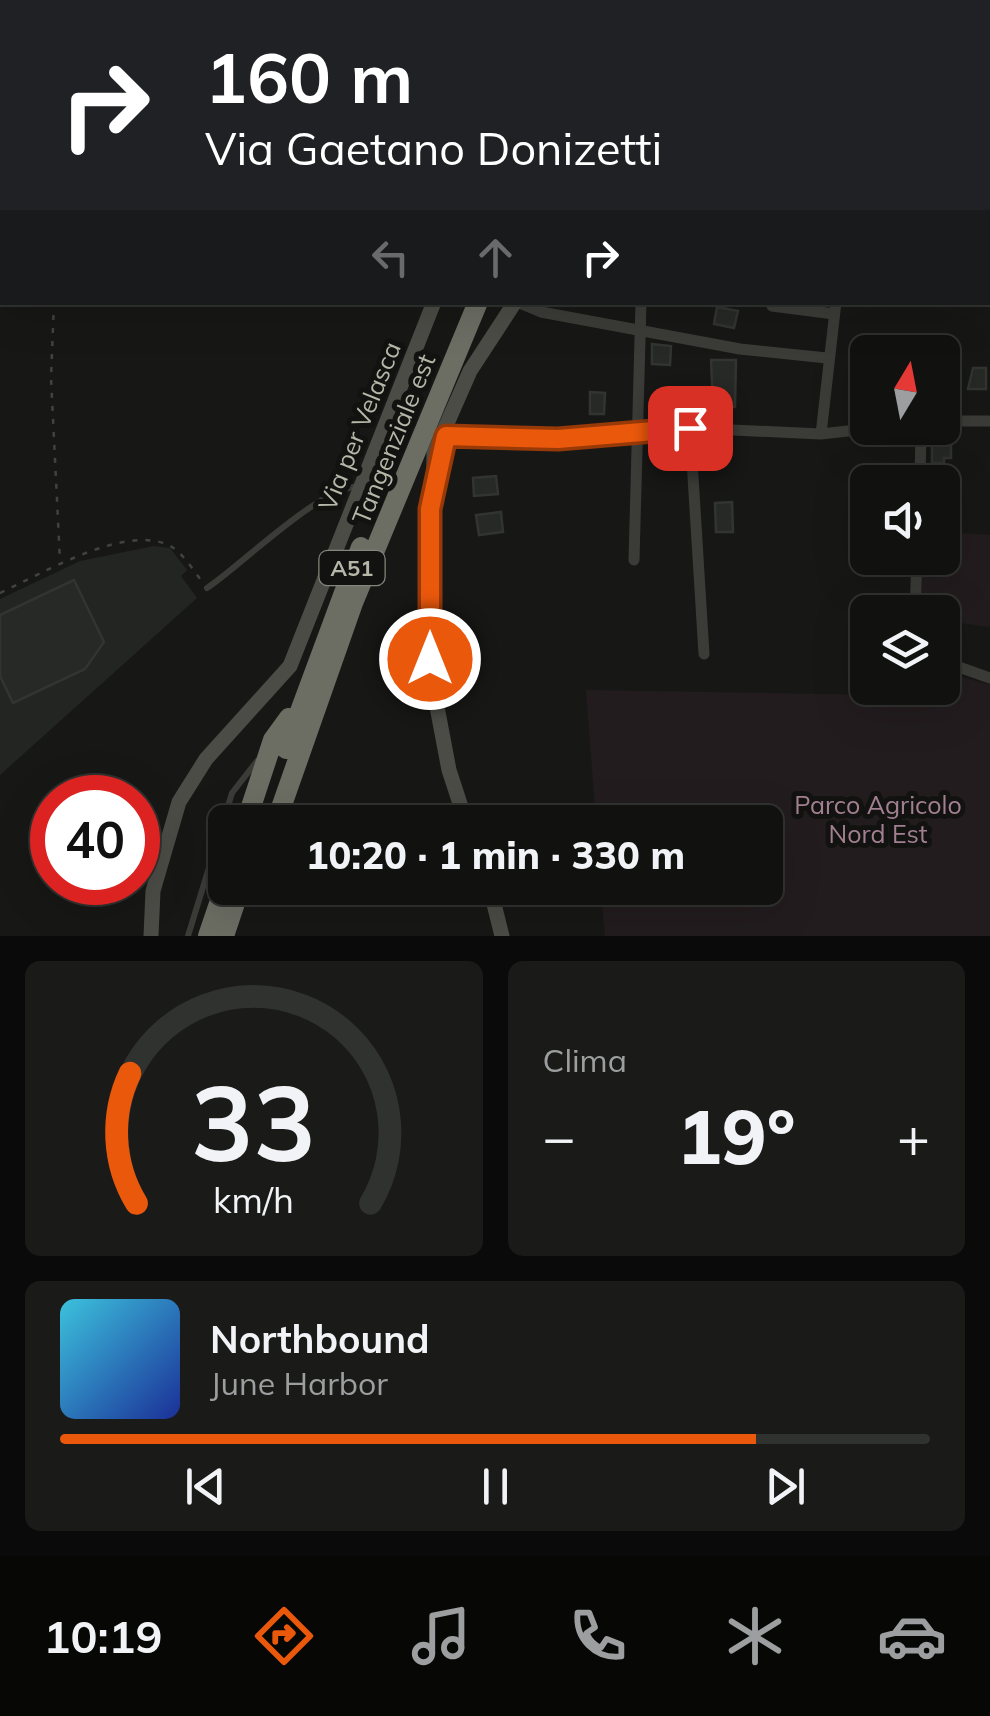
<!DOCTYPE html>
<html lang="it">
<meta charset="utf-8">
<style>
:root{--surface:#111210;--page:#1a1b19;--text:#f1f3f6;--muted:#9c9e9f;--line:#303230;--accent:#ea580c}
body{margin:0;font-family:Mulish,sans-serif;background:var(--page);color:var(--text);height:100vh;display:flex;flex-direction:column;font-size:38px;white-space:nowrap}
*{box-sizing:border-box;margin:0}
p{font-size:32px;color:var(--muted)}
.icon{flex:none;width:55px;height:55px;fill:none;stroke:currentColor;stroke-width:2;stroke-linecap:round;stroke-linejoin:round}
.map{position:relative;height:936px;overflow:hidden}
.sheet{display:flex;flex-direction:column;gap:25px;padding:25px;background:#090a09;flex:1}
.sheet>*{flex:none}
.banner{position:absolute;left:0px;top:0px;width:990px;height:305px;box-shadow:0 10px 40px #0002,0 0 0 2px var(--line);background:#202124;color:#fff;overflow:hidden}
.needle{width:65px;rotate:10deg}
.controls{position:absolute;left:850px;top:335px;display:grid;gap:20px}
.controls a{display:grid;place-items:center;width:110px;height:110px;border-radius:15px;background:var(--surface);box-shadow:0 10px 40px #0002,0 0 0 2px var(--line);font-size:50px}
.speed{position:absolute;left:30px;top:775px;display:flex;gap:20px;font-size:50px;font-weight:700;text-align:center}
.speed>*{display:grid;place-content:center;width:130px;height:130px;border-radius:50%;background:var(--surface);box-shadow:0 10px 40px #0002,0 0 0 2px var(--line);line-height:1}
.speed .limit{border:15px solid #d22;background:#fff;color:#111}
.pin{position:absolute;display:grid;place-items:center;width:85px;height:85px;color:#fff;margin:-42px;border-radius:20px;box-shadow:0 5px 15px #0006}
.me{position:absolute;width:110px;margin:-55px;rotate:0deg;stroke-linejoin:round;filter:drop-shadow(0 0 8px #0008)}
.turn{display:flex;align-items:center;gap:35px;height:210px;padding:0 40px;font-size:45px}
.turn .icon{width:130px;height:130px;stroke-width:2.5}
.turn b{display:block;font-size:70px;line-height:85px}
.lanes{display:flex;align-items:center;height:95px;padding:0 40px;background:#0003;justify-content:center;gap:50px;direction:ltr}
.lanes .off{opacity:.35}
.big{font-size:75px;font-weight:800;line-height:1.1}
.sheet .widget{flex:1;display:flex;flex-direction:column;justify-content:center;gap:15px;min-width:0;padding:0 35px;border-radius:15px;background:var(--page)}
.sheet .dial{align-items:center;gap:0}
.dial svg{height:260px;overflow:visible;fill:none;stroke:var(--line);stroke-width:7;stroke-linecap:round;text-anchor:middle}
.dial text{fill:var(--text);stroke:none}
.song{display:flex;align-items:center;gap:30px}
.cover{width:120px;height:120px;border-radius:15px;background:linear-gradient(135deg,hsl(190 70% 55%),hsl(230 70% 35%))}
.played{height:10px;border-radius:5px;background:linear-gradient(90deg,var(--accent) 80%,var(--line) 80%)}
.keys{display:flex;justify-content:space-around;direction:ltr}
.heat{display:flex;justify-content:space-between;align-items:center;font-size:55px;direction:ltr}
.sheet .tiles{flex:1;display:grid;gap:25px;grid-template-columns:1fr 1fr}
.widget:last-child{grid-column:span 2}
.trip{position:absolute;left:208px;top:805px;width:575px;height:100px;border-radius:15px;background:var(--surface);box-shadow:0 10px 40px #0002,0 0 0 2px var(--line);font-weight:800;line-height:100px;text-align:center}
.menu{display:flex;height:160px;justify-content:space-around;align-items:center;background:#070706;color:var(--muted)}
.menu .icon{width:70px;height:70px}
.menu .active{color:var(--accent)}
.menu b{font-size:45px;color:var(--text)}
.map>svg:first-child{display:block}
.built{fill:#232522}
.green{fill:#221c1f}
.building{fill:#272926;stroke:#323430;stroke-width:2.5}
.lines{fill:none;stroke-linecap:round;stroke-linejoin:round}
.path{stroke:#43433d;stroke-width:2.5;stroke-dasharray:5 8;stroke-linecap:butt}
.lane{stroke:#3b3c37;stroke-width:6}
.street{stroke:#3b3c37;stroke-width:11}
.secondary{stroke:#4b4c45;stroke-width:15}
.highway{stroke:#6c6d63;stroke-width:20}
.route-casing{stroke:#983908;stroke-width:25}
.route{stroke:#ea580c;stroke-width:18}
.labels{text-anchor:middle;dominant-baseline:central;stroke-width:10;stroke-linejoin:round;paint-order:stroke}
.shield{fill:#121311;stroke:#85867b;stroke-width:2.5}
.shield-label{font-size:22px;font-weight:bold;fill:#b6b7a8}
.street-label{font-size:25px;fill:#b6b7a8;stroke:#121311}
.park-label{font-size:25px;fill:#a27f91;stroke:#121311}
</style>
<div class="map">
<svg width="990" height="936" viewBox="0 0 990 936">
<rect width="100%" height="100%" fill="#171816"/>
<!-- built -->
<path class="built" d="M 154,546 L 170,548 L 187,570 L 181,576 L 197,598 L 0,775 L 0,599 L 80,561 Z"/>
<!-- green -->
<path class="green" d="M 943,532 L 990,535 L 990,627 L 943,621 L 942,612 L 918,610 L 919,558 L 942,558 Z
M 945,672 L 990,685 L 990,936 L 605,936 L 601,888 L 765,888 L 765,822 L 596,822 L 586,690 L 937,696 Z"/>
<!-- building -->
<path class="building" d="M 717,307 L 738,311 L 734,328 L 714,324 Z
M 652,344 L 671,346 L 670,365 L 652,364 Z
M 711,360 L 736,360 L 735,407 L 713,406 Z
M 973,368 L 986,368 L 986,389 L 968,389 Z
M 590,392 L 605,393 L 604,414 L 590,414 Z
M 932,435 L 951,435 L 951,458 L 944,458 L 944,463 L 932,463 Z
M 496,476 L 498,494 L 474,496 L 473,478 Z
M 732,502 L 733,532 L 716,532 L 715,503 Z
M 501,512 L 503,532 L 479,535 L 476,515 Z
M 74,580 L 104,642 L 85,669 L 13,703 L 0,676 L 0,615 Z"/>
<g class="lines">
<!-- path -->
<path class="path" d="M 988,106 L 990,106
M 54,302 L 51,378 L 60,561
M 0,593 C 40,575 128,521 172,547 C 184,555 194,571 203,583"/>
<!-- lane -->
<path class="lane" d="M 16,2 L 20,0
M 207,588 C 242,565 325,481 362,487
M 188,936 L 232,793 L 257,761"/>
<!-- street -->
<path class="street" d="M 292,2 L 292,0
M 883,2 L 883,0
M 517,302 L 541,312 L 740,349 L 827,358
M 772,306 L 834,314
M 942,421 L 990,421
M 690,428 L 704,654
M 821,434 L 836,302
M 446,436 L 558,439 L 690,428 L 821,434 L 875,428
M 920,482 L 921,428
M 634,560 L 641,302
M 915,612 L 917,558
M 942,661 L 990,678"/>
<!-- secondary -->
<path class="secondary" d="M 398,0 L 401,2
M 413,0 L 414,2
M 424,0 L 428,2
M 78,2 L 83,0
M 109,2 L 114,0
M 133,2 L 137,0
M 162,2 L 168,0
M 988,42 L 990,41
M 0,54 L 2,52
M 0,69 L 2,68
M 466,822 L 449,770 L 431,675 L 434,453 L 470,371 L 515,302
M 490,888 L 502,936
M 151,936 L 153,891 L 179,802 L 206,759 L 290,666 L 434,302"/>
<!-- highway -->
<path class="highway" d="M 464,0 L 466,2
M 591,2 L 593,0
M 614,2 L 616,0
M 775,2 L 775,0
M 286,749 L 361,547
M 246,822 L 273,740 L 289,718
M 276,822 L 353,603 L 478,302
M 208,936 L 225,886
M 224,936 L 240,888"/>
</g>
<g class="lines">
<defs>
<path id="route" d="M 430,659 L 430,509 L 446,436 L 558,439 L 690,428"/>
</defs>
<!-- route casing -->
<use href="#route" class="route-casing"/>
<!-- route -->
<use href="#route" class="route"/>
</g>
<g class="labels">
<!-- shield labels -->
<rect class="shield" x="319.5" y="551" width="65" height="34" rx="8"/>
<g class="shield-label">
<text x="352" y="568">A51</text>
</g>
<!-- street labels -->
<g class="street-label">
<text transform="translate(359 426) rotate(-68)">Via per Velasca</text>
<text transform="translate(393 439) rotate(-68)">Tangenziale est</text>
</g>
<!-- park labels -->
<g class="park-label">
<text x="878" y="804">Parco Agricolo<tspan x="878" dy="29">Nord Est</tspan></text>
</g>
</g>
</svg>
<div class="controls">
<a><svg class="needle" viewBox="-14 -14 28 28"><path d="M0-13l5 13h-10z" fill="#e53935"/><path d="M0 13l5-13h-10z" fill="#9c9e9f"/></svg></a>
<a><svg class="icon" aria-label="sound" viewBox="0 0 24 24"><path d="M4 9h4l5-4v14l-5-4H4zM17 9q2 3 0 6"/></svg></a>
<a><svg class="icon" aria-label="layers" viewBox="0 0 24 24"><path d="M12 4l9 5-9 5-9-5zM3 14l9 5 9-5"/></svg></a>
</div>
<div class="speed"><div class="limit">40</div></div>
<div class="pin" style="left:690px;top:428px;background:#d93025"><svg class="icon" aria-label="arrive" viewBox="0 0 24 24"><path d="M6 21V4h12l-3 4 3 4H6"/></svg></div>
<svg class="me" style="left:430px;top:659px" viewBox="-20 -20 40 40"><circle r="17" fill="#ea580c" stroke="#fff" stroke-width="3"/><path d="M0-11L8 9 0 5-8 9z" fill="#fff"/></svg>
<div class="trip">10:20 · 1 min · 330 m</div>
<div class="banner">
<div class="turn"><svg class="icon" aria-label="right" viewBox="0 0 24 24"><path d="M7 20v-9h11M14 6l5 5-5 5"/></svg><div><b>160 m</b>Via Gaetano Donizetti</div></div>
<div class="lanes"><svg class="icon off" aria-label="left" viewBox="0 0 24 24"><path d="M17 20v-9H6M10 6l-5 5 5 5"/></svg><svg class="icon off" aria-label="ahead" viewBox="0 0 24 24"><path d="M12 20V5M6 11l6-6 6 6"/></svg><svg class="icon" aria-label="right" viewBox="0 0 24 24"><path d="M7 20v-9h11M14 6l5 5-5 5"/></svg></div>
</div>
</div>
<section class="sheet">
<div class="tiles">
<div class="widget dial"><svg viewBox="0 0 100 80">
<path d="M14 69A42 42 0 1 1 86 69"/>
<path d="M14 69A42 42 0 0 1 12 29" stroke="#ea580c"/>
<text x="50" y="56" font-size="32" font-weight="700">33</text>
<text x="50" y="72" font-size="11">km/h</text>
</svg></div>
<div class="widget"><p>Clima</p>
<div class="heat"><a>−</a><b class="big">19°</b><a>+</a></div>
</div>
<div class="widget">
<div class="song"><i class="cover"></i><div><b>Northbound</b><p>June Harbor</p></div></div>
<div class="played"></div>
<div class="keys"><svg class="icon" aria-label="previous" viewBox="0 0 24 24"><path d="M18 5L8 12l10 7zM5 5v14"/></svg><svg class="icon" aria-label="pause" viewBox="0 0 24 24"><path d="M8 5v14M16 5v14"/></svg><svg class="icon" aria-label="next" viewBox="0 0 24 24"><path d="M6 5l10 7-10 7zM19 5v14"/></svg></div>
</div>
</div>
</section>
<nav class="menu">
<b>10:19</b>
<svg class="icon active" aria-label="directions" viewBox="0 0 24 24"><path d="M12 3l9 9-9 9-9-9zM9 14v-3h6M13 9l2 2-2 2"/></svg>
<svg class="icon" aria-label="music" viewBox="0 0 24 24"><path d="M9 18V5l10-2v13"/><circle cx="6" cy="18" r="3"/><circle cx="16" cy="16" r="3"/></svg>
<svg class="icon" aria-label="phone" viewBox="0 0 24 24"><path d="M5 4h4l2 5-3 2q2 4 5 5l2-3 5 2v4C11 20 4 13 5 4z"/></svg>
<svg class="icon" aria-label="climate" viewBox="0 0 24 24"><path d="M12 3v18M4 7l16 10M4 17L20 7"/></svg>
<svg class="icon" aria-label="car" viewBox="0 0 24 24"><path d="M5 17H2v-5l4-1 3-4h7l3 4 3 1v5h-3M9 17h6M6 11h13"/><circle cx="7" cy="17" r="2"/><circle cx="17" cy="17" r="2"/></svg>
</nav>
